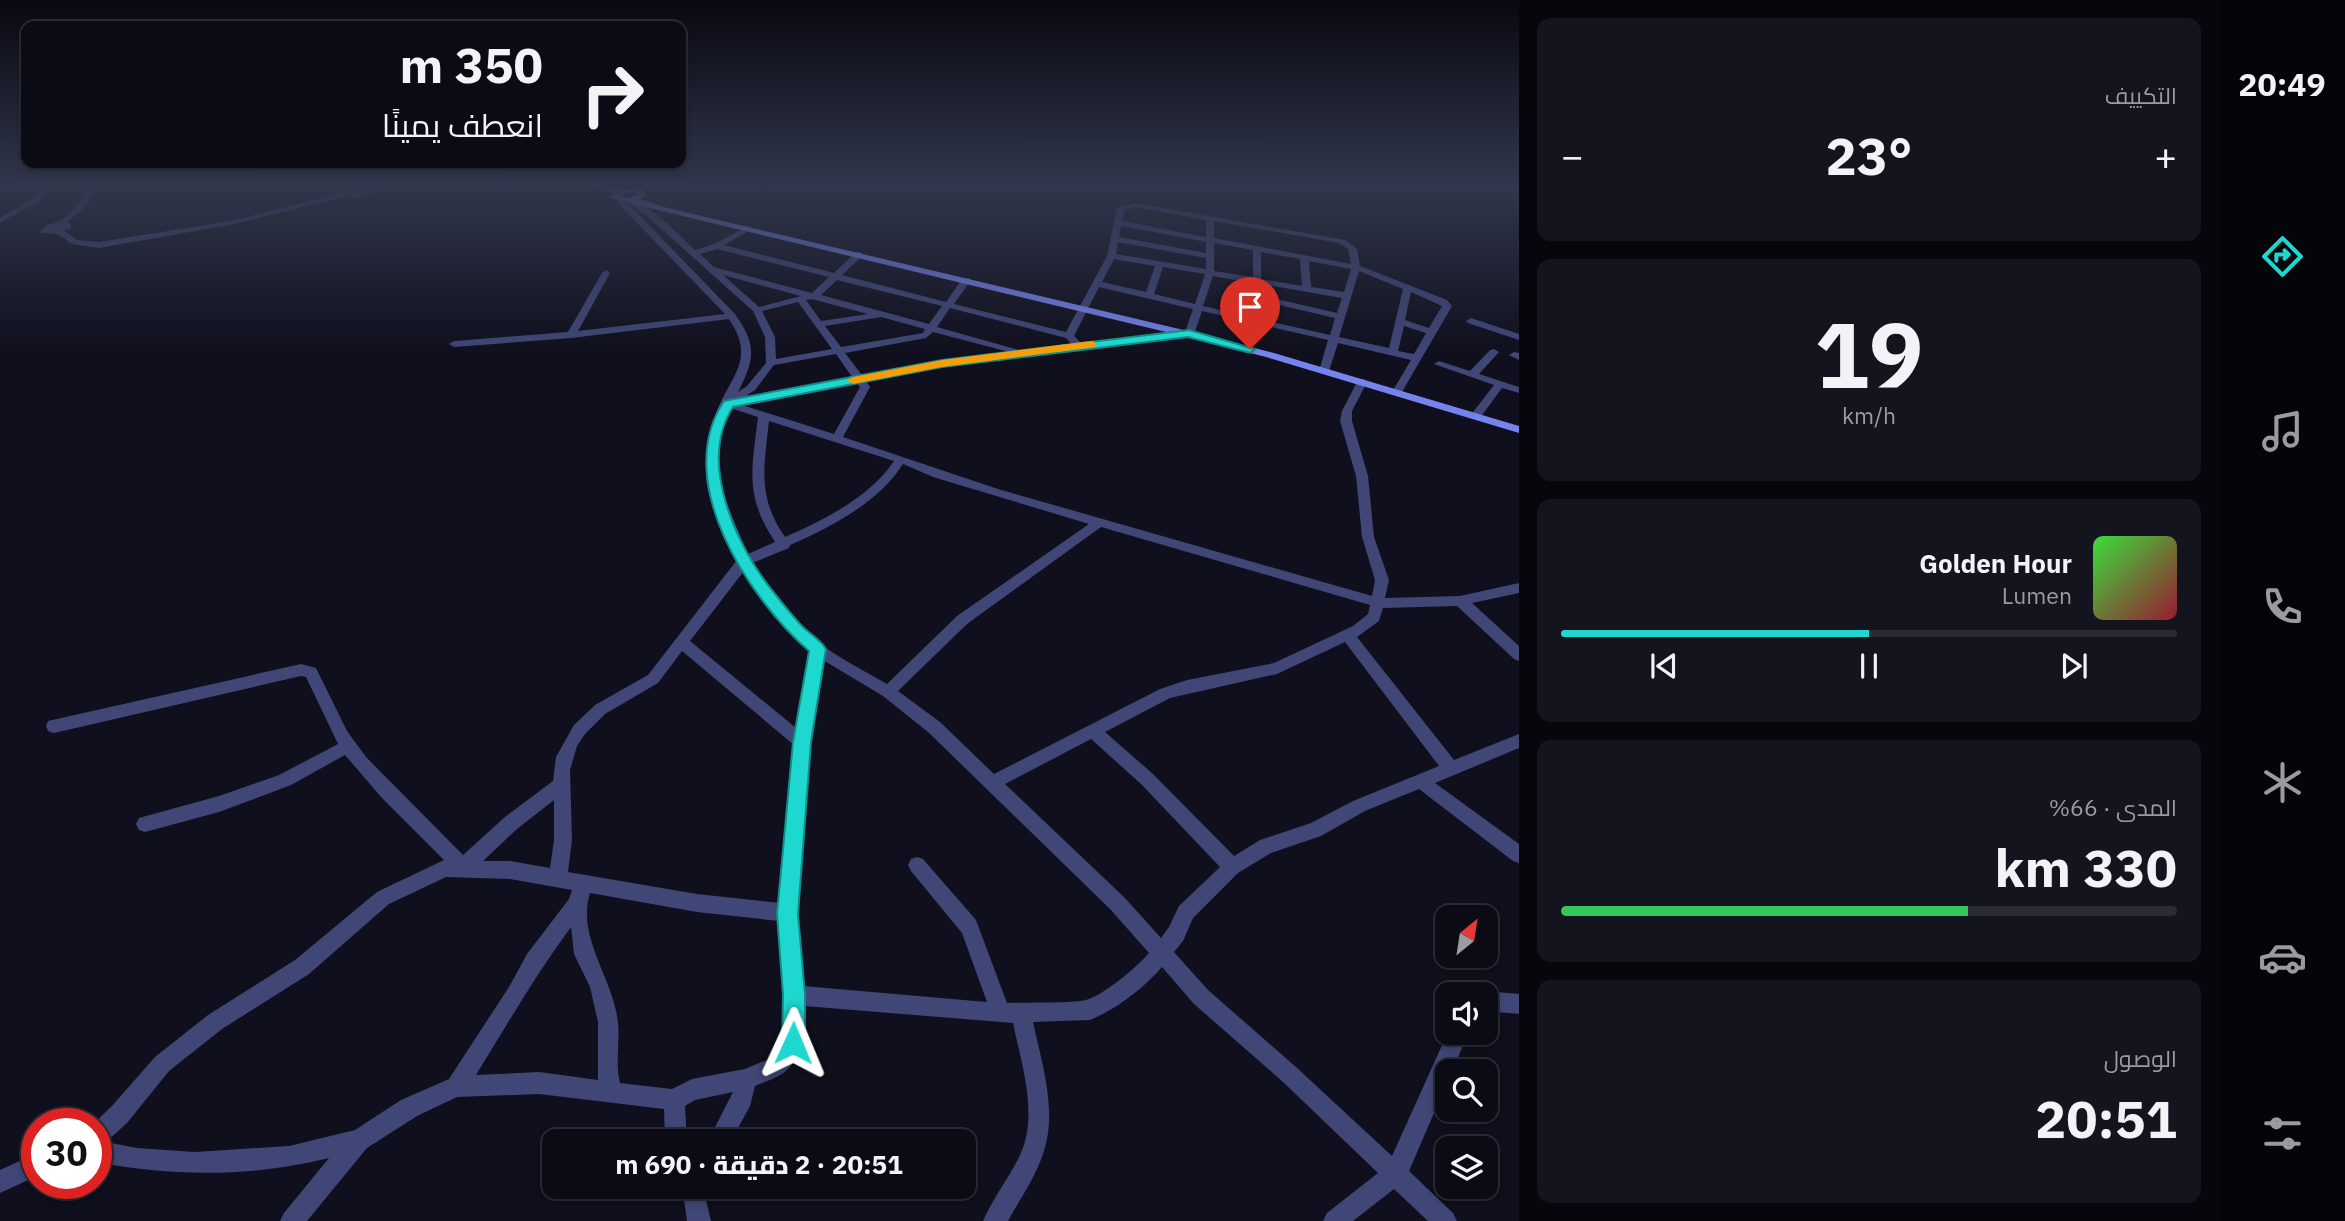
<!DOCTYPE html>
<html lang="ar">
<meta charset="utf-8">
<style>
:root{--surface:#0b0b16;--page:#14141f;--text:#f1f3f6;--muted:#9a9ba1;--line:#2b2b35;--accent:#1ed8d0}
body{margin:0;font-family:"IBM Plex Sans",Cairo,sans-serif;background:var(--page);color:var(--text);direction:rtl;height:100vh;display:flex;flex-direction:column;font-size:26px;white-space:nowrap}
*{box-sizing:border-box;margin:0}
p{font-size:23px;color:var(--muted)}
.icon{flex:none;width:38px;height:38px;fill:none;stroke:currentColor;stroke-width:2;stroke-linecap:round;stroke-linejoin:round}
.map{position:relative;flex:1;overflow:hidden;direction:ltr}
.panel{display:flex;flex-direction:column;gap:18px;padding:18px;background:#06060c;width:700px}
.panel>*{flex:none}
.hud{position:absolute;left:21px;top:21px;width:665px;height:147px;border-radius:14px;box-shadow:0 4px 10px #0003,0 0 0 2px var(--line);direction:rtl;background:#0b0b16;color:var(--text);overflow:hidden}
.needle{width:46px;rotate:30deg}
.tools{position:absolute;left:1435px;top:905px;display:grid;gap:14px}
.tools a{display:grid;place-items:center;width:63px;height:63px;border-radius:14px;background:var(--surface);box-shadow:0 4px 10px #0003,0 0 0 2px var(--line);font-size:35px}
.speed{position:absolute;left:21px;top:1108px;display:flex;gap:14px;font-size:35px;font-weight:700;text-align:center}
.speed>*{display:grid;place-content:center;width:91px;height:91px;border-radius:50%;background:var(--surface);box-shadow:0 4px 10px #0003,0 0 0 2px var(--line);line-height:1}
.speed .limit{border:10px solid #d22;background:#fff;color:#111}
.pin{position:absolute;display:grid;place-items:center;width:60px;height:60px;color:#fff;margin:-72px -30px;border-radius:50% 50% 50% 0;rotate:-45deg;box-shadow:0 0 7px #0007}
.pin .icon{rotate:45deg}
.me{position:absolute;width:77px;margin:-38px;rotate:1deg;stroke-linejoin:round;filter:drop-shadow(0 0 5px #0008)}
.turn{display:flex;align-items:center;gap:24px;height:147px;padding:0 28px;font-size:32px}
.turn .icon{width:91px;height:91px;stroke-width:2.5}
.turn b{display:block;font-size:49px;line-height:60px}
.big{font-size:52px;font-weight:800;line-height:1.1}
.panel .tile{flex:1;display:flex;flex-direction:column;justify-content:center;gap:10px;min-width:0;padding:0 24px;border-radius:14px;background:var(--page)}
.panel .dial{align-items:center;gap:0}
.dial b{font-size:91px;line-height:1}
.song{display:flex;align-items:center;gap:21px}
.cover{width:84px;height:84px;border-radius:10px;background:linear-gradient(135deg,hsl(120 70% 55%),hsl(350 70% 35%))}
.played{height:7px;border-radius:4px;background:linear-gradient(90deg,var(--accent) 50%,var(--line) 50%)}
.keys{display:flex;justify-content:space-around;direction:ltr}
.heat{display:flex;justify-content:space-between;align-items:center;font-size:38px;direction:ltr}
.charge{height:10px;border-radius:5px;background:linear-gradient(90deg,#34c759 66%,var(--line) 0)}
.trip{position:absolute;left:542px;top:1129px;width:434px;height:70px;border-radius:14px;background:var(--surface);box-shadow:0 4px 10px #0003,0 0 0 2px var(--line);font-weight:800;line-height:70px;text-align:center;direction:rtl}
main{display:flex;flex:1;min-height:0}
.dock{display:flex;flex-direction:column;width:126px;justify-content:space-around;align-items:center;background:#040409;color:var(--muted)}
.dock .icon{width:49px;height:49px}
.dock .selected{color:var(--accent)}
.dock b{font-size:32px;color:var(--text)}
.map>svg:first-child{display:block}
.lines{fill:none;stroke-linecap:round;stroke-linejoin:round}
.street{fill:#404676;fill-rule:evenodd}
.secondary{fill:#7583ec;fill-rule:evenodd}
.route{fill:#1ed8d0;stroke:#148c87;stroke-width:2}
.slow{fill:#f59e0b}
</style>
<main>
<nav class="dock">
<b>20:49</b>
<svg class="icon selected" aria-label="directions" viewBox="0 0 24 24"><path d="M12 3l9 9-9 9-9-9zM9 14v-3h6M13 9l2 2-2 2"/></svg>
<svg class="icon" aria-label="music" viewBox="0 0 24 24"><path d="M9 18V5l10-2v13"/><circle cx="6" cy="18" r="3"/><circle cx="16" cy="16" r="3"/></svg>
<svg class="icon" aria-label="phone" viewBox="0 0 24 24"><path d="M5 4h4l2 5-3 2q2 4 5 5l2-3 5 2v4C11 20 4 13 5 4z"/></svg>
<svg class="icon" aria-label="climate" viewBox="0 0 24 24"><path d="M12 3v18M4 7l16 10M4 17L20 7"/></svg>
<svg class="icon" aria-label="car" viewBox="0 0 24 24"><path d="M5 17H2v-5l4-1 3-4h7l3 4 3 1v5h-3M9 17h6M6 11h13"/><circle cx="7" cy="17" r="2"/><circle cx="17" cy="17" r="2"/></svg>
<svg class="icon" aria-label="filters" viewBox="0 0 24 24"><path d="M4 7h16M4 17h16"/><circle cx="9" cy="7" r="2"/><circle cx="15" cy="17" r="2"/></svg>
</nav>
<section class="panel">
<div class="tile"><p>التكييف</p>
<div class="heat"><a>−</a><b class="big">23°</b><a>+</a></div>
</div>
<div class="tile dial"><b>19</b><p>km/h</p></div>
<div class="tile">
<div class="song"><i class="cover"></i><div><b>Golden Hour</b><p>Lumen</p></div></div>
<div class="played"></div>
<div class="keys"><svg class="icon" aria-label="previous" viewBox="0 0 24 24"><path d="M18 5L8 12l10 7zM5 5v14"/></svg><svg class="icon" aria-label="pause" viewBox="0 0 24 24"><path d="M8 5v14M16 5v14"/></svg><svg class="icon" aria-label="next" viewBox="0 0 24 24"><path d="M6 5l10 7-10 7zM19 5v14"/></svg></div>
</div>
<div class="tile"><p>المدى · 66%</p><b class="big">330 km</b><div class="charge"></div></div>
<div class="tile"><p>الوصول</p><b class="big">20:51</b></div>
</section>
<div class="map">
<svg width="1519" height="1221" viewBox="0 0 1519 1221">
<rect width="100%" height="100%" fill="#0f0f1d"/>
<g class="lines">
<!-- street -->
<path class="street" d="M 41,183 L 49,183 L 41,200 L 0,223 L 0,218 L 35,197 Z
M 92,183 L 100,183 L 86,206 L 67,222 L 71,224 L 71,228 L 64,231 L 77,240 L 99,242 L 230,221 L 345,192 C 353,185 359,188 368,188 C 379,188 389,183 400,183 L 358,198 L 348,196 L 230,225 L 99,248 L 72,244 L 58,234 L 41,233 L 40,231 C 46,223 51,225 59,221 C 74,213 83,197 92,183 Z
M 617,198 L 623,198 L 735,314 C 757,345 755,359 738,392 L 747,386 L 766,363 L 765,337 L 753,311 L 647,216 L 628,203 L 628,199 C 646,199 681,237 695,250 L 714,244 L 748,226 L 752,228 L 751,230 L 724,245 L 834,273 L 856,252 L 862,252 L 862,256 L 842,275 L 946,302 L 963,278 L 969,278 L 971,280 L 954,304 L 1066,332 L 1107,256 L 1117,208 L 1135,203 L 1345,240 L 1357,249 L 1360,266 L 1447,300 L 1452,306 L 1402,392 L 1397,395 L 1392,392 L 1411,360 L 1338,343 L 1329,371 L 1324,374 L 1319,371 L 1328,340 L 1202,311 L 1194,334 L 1189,337 L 942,366 L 866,381 L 870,387 L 843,437 L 998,489 L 1372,596 L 1375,580 L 1362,537 L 1356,476 L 1340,421 L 1342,411 L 1357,382 L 1362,379 L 1366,380 L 1367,382 L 1352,411 L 1352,421 L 1368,476 L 1374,537 L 1389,580 L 1385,598 L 1460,596 L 1519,583 L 1519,593 L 1472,603 L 1519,646 L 1519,661 L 1514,659 L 1457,606 L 1383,608 L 1379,621 L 1357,637 L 1454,760 L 1519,734 L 1519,748 L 1435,783 L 1519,844 L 1519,863 L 1513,861 L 1419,789 L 1365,811 L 1321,836 L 1271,853 L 1238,873 L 1193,918 L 1183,941 L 1174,952 L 1208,990 L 1296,1067 L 1392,1156 L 1448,1032 L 1469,1032 L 1452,1071 L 1447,1071 L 1447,1083 L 1409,1171 L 1453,1213 L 1457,1221 L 1428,1221 L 1394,1189 L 1353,1221 L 1323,1221 L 1327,1213 L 1378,1173 L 1282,1081 L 1194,1004 L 1162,967 C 1144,988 1115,1010 1090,1020 L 1033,1022 C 1042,1064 1058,1112 1043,1154 C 1035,1178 1020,1199 1008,1221 L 983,1221 C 993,1198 1009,1178 1020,1155 C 1039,1115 1021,1063 1013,1023 L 804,1006 C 803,1030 805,1058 782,1074 C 774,1079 764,1082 755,1086 L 750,1106 L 731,1141 L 708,1141 L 733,1092 L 695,1100 L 685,1106 L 687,1141 L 665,1141 L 664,1109 L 539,1094 L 457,1097 L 417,1116 L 367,1148 L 307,1221 L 280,1221 L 284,1213 L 329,1158 C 253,1177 174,1177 96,1162 L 96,1124 L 93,1124 L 111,1107 L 155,1057 L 208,1015 L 295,960 L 377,892 L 444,860 L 382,798 L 345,755 L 291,785 L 219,812 L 145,832 L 139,830 L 136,824 L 139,818 L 219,796 L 279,775 L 338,744 L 306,677 L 301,676 L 54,733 L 48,731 L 46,726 L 48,721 L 301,664 L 316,668 L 347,731 L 366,757 L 463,855 L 505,817 L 553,781 L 556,757 L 574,725 L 595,705 L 648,675 L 737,560 C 728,537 706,500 706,475 C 706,455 709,436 715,417 C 727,378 758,362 729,319 L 571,338 L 454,347 L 449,344 L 454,341 L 568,332 L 602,273 L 606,270 L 610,273 L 578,331 L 725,314 L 617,202 ZM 1135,207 L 1206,220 L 1206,237 L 1122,221 L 1125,210 ZM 1214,221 L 1339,243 L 1348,249 L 1351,264 L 1214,238 ZM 1121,226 L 1206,242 L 1206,253 L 1119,237 ZM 1118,242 L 1206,258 L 1206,269 L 1116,254 ZM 1214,243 L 1253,250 L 1253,277 L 1214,271 ZM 717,249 L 829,277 L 812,293 L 714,267 L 700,254 ZM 1261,252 L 1300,259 L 1302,286 L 1261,279 ZM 1114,259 L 1155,266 L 1146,292 L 1102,282 ZM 1309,261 L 1351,269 L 1344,292 L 1311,287 ZM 1163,267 L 1205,274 L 1195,304 L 1154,294 ZM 1359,271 L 1403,289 L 1389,348 L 1339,337 ZM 723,275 L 801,296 L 759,307 ZM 1213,276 L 1252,283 L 1246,316 L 1203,306 ZM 837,280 L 942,306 L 929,324 L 821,295 ZM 1261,284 L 1342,298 L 1337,313 L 1259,295 ZM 1099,287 L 1193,309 L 1185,332 L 1082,344 L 1074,336 ZM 1411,292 L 1442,306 L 1429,328 L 1405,320 ZM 812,299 L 868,314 L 821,321 L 806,300 ZM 1258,300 L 1335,318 L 1330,335 L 1255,318 ZM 798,302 L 832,349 L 776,359 L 775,337 L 762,311 ZM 950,308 L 1066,338 L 1072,345 L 1022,351 L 937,327 ZM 881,317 L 925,329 L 923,333 L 841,347 L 825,326 ZM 1404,326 L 1426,333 L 1414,354 L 1398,351 ZM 933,332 L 1009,352 L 942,360 L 862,375 L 845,353 L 926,338 ZM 836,354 L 852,377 L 743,398 L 755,390 L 774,365 ZM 856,383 L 860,387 L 834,434 L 742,405 ZM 730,408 L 758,417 C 752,469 744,495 775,542 L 748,554 C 727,504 703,462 730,408 ZM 769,421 L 894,461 C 870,497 824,520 785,537 C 757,497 764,467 769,421 ZM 903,464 L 933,477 L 1089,524 L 957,616 L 887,684 C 865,671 842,660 822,645 C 793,623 772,592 752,563 L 789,548 L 790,545 C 831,527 878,503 903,464 ZM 1101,527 L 1370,605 L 1368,614 L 1353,626 L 1274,663 L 1187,680 L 1160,689 L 994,774 L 940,722 L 898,691 L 967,624 ZM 744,571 C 763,600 783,627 809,651 L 796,728 L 690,641 ZM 1345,642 L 1439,766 L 1353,801 L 1311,823 L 1260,840 L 1234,856 L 1153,774 L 1105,732 L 1170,698 L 1277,674 ZM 682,651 L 794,745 L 780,903 L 697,894 L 568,872 L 572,840 L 570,770 L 577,746 L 585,734 L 605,714 L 658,683 ZM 823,660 L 883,696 L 928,732 L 1111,910 L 1149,953 C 1136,968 1107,992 1089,999 C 1077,1004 1023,1002 1007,1003 L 976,920 L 923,859 L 917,857 L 911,859 L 908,865 L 911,871 L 962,933 L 987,1002 L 803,986 L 797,913 L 810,742 ZM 1091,739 L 1141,784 L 1220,867 L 1179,906 L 1169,927 L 1161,938 L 1125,898 L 1005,784 ZM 554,800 L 554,840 L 550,868 L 510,861 L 483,861 L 517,829 ZM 446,877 L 510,879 L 572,890 L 569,899 L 527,954 L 509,987 L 449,1079 L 401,1100 L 355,1130 L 289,1146 L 195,1152 L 137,1148 L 106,1142 L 127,1123 L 169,1071 L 222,1029 L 309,974 L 389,904 ZM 590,893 L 697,912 L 779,921 L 784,995 L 783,1040 L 769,1059 L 745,1069 L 692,1079 L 672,1089 L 620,1083 C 615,1063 620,1043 618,1023 C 614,979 576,938 590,893 ZM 571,927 L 574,954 L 590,987 L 598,1022 L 598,1080 L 539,1072 L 476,1075 C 507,1025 536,974 571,927 Z
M 1471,318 L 1519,334 L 1519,340 L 1468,323 L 1466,321 Z
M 1494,349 L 1499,352 L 1479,374 L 1519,387 L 1519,393 L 1502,388 L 1480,418 L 1472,418 L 1470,416 L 1494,385 L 1434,364 L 1439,361 L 1470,371 L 1490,350 Z
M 1514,352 L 1519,353 L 1519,360 L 1509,355 Z
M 1486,991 L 1519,994 L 1519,1014 L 1486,1011 L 1486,994 L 1479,994 Z
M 37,1153 L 37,1176 L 0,1193 L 0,1170 Z
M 688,1186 L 711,1186 L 706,1200 L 711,1221 L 687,1221 L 684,1200 Z"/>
<!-- secondary -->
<path class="secondary" d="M 592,183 C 603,183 611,189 621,189 C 629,190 635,188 644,190 L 646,196 L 640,199 L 664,207 L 1192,332 L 1274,353 L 1519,426 L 1519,433 L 1266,357 L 1187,337 L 662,211 L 611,198 L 613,193 ZM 633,192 L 638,195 L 627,198 L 619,195 Z"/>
</g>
<!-- sky -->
<linearGradient id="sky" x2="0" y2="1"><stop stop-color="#080810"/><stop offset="0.52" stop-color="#31374c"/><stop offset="1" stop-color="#31374c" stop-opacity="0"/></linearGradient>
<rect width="1519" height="354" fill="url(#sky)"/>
<!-- route -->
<path class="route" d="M 1189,330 L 1255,349 L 1250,353 L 1188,337 L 942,367 L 733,407 C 697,463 737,548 775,594 C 784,605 793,617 803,627 C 810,634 821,640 826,649 L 811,742 L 798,914 L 805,995 L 805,1043 L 802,1051 L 793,1055 L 785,1051 L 782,1043 L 783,995 L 777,914 L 793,742 L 809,651 C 748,598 671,480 724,401 L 729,400 L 942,360 Z"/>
<!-- slow -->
<path class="slow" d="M 1091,341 L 1095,342 L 1095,347 L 942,367 L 853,384 L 847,380 L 853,377 L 942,360 Z"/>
</svg>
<div class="tools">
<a><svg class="needle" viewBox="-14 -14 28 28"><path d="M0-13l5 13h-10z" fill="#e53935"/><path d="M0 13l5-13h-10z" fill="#9a9ba1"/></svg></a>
<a><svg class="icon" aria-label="sound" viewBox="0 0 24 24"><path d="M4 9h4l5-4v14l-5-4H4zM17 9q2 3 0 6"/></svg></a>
<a><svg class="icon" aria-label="search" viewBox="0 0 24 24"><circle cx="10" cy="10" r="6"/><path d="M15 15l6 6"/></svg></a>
<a><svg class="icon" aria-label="layers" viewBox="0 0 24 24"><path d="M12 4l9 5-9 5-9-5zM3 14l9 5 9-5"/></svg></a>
</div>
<div class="speed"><div class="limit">30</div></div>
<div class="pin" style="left:1250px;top:349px;background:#d93025"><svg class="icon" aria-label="arrive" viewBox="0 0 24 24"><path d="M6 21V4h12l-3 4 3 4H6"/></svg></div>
<svg class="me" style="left:793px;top:1043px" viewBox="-20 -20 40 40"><path d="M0-17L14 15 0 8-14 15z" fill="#1ed8d0" stroke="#fff" stroke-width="4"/></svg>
<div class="trip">20:51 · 2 دقيقة · 690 m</div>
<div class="hud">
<div class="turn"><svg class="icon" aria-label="right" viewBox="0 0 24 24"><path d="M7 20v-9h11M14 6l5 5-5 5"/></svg><div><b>350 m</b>انعطف يمينًا</div></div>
</div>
</div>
</main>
